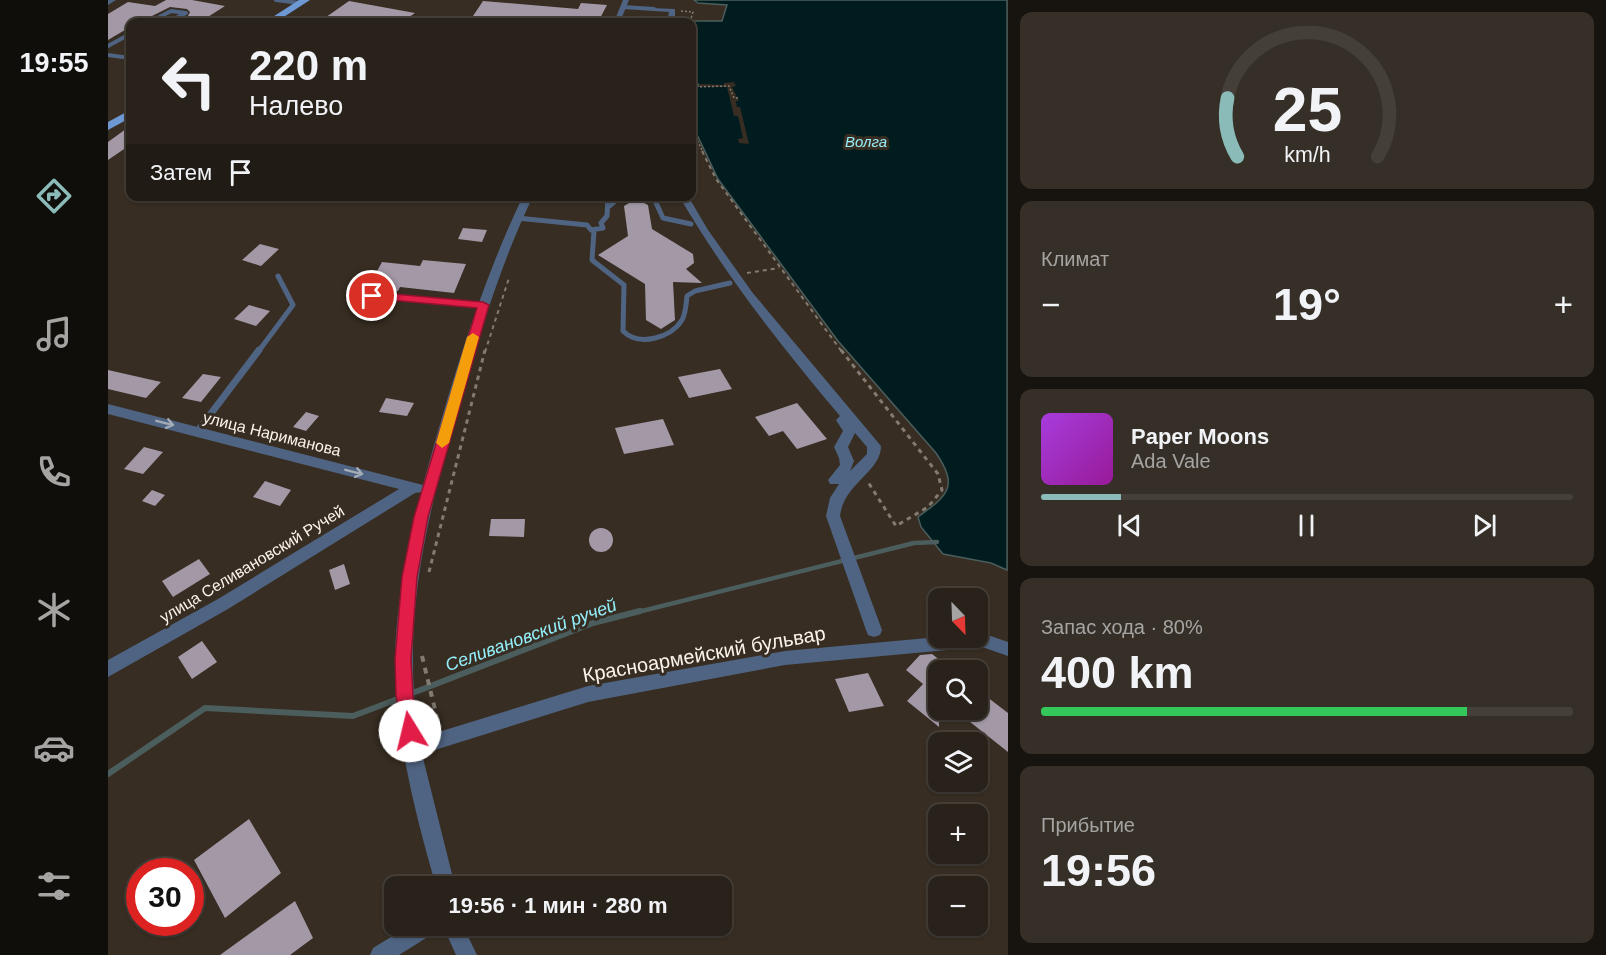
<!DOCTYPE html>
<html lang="ru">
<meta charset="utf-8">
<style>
:root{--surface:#29221a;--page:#352f27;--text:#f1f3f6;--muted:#a5a4a2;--line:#453f39;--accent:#8bbbb9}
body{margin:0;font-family:Helvetica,sans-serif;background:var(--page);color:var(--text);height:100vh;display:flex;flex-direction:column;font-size:22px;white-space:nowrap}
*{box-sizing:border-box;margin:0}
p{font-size:20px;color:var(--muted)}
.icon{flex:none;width:33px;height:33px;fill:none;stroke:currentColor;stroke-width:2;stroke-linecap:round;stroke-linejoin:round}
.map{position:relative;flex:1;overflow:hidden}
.side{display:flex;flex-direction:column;gap:12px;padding:12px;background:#17130e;width:598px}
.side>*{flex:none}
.guide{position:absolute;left:18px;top:18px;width:570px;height:183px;border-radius:12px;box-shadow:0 2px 4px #0004,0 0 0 2px var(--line);background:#29221a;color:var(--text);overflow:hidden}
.needle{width:39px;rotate:157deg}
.tools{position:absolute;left:820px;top:588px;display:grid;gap:12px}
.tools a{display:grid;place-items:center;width:60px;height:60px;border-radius:12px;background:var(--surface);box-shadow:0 2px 4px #0004,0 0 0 2px var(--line);font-size:30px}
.speed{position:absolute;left:18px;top:858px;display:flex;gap:12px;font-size:30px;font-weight:700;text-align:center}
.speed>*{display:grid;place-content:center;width:78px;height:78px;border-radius:50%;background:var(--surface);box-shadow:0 2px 4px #0004,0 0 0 2px var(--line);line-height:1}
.speed .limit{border:9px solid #d22;background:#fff;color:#111}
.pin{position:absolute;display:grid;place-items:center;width:51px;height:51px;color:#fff;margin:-26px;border:3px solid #fff;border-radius:50%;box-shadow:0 2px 6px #0007}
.me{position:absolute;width:66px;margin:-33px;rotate:351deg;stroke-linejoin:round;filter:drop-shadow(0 0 4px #0008)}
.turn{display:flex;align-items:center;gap:21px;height:126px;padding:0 24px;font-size:27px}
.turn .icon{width:78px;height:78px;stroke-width:2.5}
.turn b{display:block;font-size:42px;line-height:51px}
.then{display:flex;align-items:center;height:57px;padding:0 24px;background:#0003;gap:12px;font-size:22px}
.big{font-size:45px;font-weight:800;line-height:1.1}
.side .tile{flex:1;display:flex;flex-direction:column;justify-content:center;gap:9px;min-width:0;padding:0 21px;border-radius:12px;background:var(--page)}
.side .dial{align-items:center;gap:0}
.dial svg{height:156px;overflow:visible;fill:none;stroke:var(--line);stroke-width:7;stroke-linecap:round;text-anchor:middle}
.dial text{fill:var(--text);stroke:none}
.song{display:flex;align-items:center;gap:18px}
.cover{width:72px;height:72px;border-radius:9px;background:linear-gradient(135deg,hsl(280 70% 55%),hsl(300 70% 35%))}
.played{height:6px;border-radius:3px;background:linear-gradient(90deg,var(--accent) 15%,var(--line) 15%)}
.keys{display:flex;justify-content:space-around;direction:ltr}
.heat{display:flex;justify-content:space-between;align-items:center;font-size:33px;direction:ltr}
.charge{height:9px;border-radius:4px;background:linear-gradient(90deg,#34c759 80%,var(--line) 0)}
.trip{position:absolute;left:276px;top:876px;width:348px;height:60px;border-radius:12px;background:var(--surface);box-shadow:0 2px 4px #0004,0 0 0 2px var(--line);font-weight:800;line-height:60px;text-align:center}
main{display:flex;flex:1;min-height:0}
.tab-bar{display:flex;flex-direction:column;width:108px;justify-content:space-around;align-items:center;background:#100e0a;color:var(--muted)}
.tab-bar .icon{width:42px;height:42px}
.tab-bar .on{color:var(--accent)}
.tab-bar b{font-size:27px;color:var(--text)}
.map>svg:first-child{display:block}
.water{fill:#001c1f;stroke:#4b5d5c;stroke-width:1.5}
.pier{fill:#372d22}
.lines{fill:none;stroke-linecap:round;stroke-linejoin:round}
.stream-far1{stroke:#4b5d5c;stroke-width:4.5}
.stream{stroke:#4b5d5c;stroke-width:6}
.building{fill:#a398a6}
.path-far3{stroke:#837b71;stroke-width:1.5;stroke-dasharray:2 2;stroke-linecap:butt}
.path-far2{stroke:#837b71;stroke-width:2;stroke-dasharray:4 4;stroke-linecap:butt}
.path-far1{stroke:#837b71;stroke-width:3;stroke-dasharray:4.5 4.5;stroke-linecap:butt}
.path{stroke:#837b71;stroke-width:4;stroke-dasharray:6 6;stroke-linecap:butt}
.lane-far2{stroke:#4f6482;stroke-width:4}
.lane-far1{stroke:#4f6482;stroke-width:5}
.lane{stroke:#4f6482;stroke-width:7}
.street{fill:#4f6482;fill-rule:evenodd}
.primary{fill:#6d98d4;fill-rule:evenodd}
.oneway{stroke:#a4acb7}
.route{fill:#e11d48;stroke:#92132f;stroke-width:1.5}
.slow{fill:#f59e0b}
.labels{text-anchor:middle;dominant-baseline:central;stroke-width:6;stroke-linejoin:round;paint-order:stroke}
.far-water-label{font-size:15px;font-style:italic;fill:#93effa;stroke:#372d22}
.street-label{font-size:16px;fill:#faf4ec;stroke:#372d22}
.water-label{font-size:18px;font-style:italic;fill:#93effa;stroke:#372d22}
.near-street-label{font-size:20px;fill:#faf4ec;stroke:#372d22}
</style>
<main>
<nav class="tab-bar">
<b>19:55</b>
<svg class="icon on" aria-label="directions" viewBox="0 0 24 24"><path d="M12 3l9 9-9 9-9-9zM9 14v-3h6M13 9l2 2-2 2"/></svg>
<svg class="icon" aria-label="music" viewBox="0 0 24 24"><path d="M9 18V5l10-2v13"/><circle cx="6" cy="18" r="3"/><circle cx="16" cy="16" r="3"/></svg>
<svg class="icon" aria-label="phone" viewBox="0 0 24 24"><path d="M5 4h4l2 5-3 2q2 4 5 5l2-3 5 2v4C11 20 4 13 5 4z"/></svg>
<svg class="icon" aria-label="climate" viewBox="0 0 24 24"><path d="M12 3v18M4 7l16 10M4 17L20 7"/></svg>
<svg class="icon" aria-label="car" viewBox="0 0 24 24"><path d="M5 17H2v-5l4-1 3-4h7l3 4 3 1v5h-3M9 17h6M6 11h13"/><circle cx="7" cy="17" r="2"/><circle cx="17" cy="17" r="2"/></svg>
<svg class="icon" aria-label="filters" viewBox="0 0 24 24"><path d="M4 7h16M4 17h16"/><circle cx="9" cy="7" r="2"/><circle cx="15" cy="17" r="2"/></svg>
</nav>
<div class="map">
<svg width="900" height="955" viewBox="0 0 900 955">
<rect width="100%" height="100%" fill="#372d22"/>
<!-- water -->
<path class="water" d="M 586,0 L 899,0 L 899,570 L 883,563 L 835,554 L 813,527 L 810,517 C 840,495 851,487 828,453 L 730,341 L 610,179 L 584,124 L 584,88 L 591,86 L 590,84 L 584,84 L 583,21 L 614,21 L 619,5 L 590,3 Z"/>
<!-- pier -->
<path class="pier" d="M 626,82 L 628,86 L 624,87 L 631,101 L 628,101 L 629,107 L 632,107 L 641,144 L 631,143 L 630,139 L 635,138 L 630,116 L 626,116 L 619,87 L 591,87 L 591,84 L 616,85 L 616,83 Z"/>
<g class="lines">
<!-- stream-far1 -->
<path class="stream-far1" d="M 526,613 L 806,543 L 829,542"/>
<!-- stream -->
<path class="stream" d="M 302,694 L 485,623 L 532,611
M 0,774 L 97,708 L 245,716 L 295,697"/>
</g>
<!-- building -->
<path class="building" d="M 58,0 L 84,0 L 117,6 L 92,22 L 68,22 L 80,16 L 82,12 L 79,9 L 62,7 L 40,18 L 38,22 L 22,22 L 22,27 L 0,40 L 0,14 L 20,2 L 47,6 Z
M 241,1 L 307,13 L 294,22 L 211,22 Z
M 375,1 L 470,9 L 473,3 L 499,5 L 490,22 L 361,22 Z
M 22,126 L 22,145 L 0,160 L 0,142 Z
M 528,199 L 540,205 L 544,229 L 585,254 L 586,263 L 578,269 L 594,283 L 565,282 L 567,320 L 553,329 L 538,320 L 537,284 L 490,255 L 520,236 L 516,206 Z
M 355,228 L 379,230 L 374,242 L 350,239 Z
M 152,244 L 171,249 L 153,266 L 134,260 Z
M 315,260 L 358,264 L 346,293 L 292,287 L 290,291 L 260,288 L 274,262 L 312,266 Z
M 141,305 L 162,311 L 148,326 L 126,319 Z
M 612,369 L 624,389 L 581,398 L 570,377 Z
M 0,370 L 53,382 L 38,398 L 0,389 Z
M 95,374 L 113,377 L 93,402 L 74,398 Z
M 278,398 L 306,403 L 299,416 L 271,412 Z
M 689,403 L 719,439 L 689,449 L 675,431 L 661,436 L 647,417 Z
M 198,412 L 211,416 L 198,431 L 185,427 Z
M 555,419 L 566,445 L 516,454 L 507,428 Z
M 36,447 L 55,452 L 35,474 L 16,469 Z
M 157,481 L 183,490 L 172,506 L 145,497 Z
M 44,490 L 57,495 L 47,506 L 34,501 Z
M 383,519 L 417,519 L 416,537 L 381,536 Z
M481 540a12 12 0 1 1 24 0a12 12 0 1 1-24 0Z
M 91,559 L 102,574 L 65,597 L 54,581 Z
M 236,564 L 242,584 L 227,590 L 221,570 Z
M 94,641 L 109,662 L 84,679 L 70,657 Z
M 824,654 L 845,670 L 831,670 L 831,727 L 799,701 L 815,684 L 798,670 L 812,655 Z
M 760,673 L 776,706 L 741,712 L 727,679 Z
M 870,690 L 900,713 L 900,752 L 847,710 L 870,710 Z
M 141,819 L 173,873 L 117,918 L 86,860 Z
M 187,901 L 205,938 L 182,955 L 112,955 Z"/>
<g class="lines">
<!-- path-far3 -->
<path class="path-far3" d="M 573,11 L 585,12 L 582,22
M 584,87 L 621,86 L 626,98 L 630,98
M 584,130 L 595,152"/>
<!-- path-far2 -->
<path class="path-far2" d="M 594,151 L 608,179 L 734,352
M 639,273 L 671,268
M 377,352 L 401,278"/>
<!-- path-far1 -->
<path class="path-far1" d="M 733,350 L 830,474 L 834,490 L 820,507 L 788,526 L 760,482
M 321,572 L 377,350"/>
<!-- path -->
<path class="path" d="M 314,656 L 331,726"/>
<!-- lane-far2 -->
<path class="lane-far2" d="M 168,0 L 192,3
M 515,7 L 546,9
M 42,22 L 63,11 L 78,13 L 60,22
M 0,46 L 22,34"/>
<!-- lane-far1 -->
<path class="lane-far1" d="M 545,196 L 555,218 L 583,224
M 500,207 L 513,196
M 409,218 L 479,225 L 483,230 L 495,228 L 493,223 L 499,216 L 500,196
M 486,231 L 484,260 L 516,285 L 515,331 C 531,347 563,338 574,320 C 578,313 578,304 579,296 L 587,291 L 622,283
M 264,296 L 375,305
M 150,352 L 185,305 L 170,276"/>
<!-- lane -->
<path class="lane" d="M 89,432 L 151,350"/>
<!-- street -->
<path class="street" d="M 0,0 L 8,0 L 0,5 Z
M 515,0 L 521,0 L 512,22 L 506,22 Z
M 544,8 L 567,9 L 567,22 L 559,22 L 561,12 L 546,11 Z
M 0,53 L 22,56 L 22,60 L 0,57 Z
M 415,196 L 425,196 C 394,261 373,329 353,398 C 320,513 292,617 311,738 L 480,686 L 677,651 L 831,637 L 870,638 L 870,634 L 877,634 L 900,642 L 900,656 L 877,648 L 861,648 L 677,665 L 480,702 L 314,754 L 347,886 L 328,886 C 307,813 287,736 287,658 C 288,602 300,547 314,492 L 307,493 L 120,609 L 0,677 L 0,660 L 110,599 L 291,489 L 0,414 L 0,404 L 315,485 C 342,387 371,288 415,196 Z
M 571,196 L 580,196 L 600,230 L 644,292 L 773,446 C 773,472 736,483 732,516 L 774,630 L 772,635 L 766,637 L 760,635 L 758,630 L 718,516 L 722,498 L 731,484 L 722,484 L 720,480 L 732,465 L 731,458 L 726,447 L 735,431 L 728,420 L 732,416 C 673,346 617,275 571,196 ZM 747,433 L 759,447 L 759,454 L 742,471 L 746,461 L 740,447 Z
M 301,926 L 329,926 L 326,933 L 291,955 L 262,955 L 265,948 Z
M 335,926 L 355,926 L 369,955 L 348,955 Z"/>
<!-- primary -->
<path class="primary" d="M 191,0 L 202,0 L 168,22 L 157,22 Z
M 22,110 L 22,118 L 0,130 L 0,122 Z"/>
</g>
<!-- one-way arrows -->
<defs><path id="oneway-shaft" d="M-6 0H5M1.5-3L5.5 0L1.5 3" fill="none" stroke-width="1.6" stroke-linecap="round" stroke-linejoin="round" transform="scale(1.5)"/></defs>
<g class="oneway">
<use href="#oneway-shaft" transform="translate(57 423) rotate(14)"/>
<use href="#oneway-shaft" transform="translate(246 472) rotate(14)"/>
</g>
<!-- route -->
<path class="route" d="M 264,292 L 375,302 L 381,305 L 320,517 L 309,577 L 303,659 L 305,696 L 311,731 L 308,737 L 302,740 L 296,737 L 288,696 L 287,659 L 294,577 L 306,517 L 369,308 L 260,298 L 258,296 Z"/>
<!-- slow -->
<path class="slow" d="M 365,333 L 371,337 L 341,443 L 334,448 L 328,443 L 359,337 Z"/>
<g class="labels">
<!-- far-water labels -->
<g class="far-water-label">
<text x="758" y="141">Волга</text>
</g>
<!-- street labels -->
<g class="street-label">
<text transform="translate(164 434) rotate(14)">улица Нариманова</text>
<text transform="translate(144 564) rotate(-31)">улица Селивановский Ручей</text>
</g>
<!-- water labels -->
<g class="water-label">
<text transform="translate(423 635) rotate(-20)">Селивановский ручей</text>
</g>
<!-- near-street labels -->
<g class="near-street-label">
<text transform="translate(596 654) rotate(-10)">Красноармейский бульвар</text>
</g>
</g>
</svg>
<div class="tools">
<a><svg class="needle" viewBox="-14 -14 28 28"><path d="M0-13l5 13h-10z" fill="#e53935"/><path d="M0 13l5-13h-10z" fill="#a5a4a2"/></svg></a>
<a><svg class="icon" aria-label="search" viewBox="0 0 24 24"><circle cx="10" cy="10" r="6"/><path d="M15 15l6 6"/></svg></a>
<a><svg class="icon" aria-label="layers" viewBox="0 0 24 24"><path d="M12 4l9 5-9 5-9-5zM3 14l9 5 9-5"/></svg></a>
<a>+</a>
<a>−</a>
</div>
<div class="speed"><div class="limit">30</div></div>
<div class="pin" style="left:264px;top:296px;background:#d93025"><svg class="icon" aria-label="arrive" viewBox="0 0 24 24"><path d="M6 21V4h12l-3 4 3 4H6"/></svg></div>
<svg class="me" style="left:302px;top:731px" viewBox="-20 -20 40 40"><circle r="19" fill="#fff"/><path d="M0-13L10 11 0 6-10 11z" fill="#e11d48"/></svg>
<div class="trip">19:56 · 1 мин · 280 m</div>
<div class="guide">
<div class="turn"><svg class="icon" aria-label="left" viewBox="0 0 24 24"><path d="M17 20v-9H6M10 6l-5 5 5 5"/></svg><div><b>220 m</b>Налево</div></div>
<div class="then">Затем<svg class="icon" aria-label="arrive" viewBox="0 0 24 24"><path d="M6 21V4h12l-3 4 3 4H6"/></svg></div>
</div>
</div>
<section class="side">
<div class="tile dial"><svg viewBox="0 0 100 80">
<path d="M14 69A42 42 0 1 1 86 69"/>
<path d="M14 69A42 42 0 0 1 9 39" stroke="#8bbbb9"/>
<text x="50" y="56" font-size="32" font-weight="700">25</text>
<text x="50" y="72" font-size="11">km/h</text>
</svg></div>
<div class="tile"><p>Климат</p>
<div class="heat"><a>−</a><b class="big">19°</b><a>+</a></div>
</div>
<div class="tile">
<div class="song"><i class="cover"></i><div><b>Paper Moons</b><p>Ada Vale</p></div></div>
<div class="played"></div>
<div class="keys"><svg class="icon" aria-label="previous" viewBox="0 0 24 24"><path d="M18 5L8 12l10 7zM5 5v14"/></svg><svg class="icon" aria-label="pause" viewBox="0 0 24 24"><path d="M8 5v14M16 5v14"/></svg><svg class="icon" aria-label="next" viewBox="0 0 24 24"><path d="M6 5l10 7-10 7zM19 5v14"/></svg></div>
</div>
<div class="tile"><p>Запас хода · 80%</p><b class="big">400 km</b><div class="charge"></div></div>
<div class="tile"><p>Прибытие</p><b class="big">19:56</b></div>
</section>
</main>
